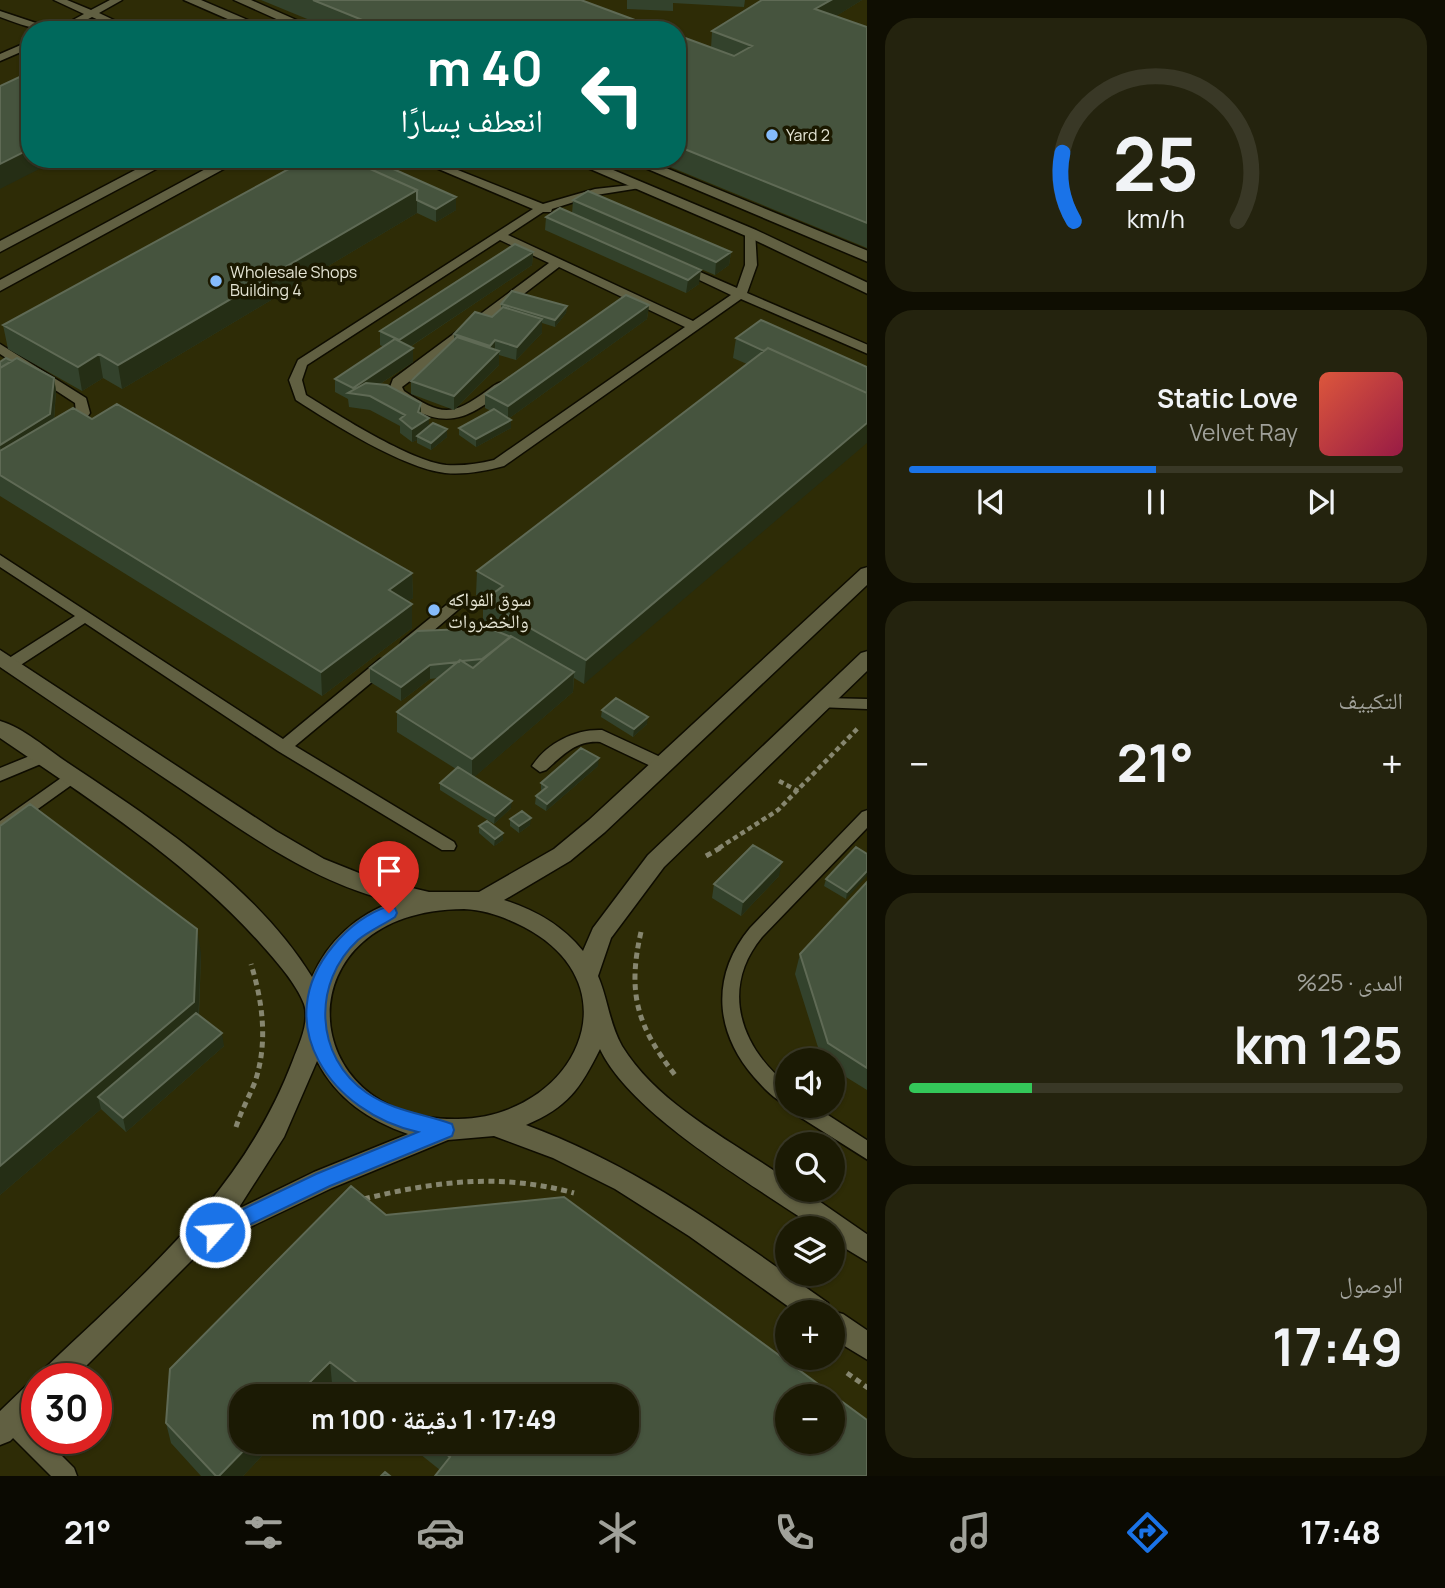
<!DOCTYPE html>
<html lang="ar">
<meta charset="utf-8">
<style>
:root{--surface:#1b1a04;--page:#24230e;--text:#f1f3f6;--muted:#a0a19a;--line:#393826;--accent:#1a73e8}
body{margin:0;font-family:Manrope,"Noto Naskh Arabic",sans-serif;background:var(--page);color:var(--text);direction:rtl;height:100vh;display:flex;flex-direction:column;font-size:26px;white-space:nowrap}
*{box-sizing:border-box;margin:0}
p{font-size:23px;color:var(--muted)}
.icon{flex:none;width:38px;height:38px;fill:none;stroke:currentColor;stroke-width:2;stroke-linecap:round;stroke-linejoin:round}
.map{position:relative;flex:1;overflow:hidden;direction:ltr}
.sheet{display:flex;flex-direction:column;gap:18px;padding:18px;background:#0f0e02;width:578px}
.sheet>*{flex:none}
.hud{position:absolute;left:21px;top:21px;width:665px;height:147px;border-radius:28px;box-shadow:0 2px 5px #0004,0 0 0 2px var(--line);direction:rtl;background:#00695c;color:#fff;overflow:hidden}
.buttons{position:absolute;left:775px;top:1048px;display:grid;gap:14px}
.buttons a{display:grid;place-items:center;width:70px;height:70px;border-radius:50%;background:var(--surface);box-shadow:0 2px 5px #0004,0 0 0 2px var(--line);font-size:35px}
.speed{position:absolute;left:21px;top:1363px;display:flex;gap:14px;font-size:35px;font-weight:700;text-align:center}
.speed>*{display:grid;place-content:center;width:91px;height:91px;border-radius:50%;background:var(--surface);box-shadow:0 2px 5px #0004,0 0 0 2px var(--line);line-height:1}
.speed .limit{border:10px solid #d22;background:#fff;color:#111}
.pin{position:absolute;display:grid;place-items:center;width:60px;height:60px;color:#fff;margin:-72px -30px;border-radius:50% 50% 50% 0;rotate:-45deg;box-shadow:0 0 7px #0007}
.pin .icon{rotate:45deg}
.me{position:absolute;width:77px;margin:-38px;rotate:64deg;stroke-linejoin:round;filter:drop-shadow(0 0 5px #0008)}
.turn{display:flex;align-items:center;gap:24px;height:147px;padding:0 28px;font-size:32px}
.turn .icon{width:91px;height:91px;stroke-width:2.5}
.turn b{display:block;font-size:49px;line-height:60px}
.big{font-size:52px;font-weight:700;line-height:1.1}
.sheet .tile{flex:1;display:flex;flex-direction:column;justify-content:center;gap:10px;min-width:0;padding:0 24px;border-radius:28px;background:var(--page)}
.sheet .dial{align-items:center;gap:0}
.dial svg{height:182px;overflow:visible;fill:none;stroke:var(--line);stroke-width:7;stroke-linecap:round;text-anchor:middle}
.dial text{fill:var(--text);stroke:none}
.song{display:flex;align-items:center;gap:21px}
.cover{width:84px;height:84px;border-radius:10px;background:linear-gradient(135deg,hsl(10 70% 55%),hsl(340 70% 35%))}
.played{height:7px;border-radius:4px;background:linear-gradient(90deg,var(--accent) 50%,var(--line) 50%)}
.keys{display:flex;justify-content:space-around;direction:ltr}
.heat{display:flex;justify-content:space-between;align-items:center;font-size:38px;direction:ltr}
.charge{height:10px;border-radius:5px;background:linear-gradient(90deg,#34c759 25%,var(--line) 0)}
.trip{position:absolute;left:229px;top:1384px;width:410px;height:70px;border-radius:28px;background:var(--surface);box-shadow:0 2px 5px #0004,0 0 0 2px var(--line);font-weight:700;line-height:70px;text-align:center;direction:rtl}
.tab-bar{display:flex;height:112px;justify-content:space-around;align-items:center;background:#0b0a02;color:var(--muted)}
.tab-bar .icon{width:49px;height:49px}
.tab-bar .selected{color:var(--accent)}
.tab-bar b{font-size:32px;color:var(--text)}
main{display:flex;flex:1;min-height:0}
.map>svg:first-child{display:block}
.built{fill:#2e2c06;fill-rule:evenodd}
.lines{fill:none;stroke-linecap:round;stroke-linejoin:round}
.service-casing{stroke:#0e0c00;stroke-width:3}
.minor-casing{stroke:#0e0c00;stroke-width:3}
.path-far1{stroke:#86866f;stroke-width:4.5;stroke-dasharray:5 3.5;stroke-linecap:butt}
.path{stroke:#86866f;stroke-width:5;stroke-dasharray:6 4.5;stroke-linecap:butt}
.service{fill:#616042;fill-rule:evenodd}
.minor{fill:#616042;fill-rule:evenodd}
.wall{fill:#33422c}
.shaded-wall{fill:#252e15}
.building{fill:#46543e;stroke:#5f6a55;stroke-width:2;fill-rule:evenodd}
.route{fill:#1a73e8;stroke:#114b97;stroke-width:2}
.poi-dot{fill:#85bbfb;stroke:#1b1900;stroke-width:2.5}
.labels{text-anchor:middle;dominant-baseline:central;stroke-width:7;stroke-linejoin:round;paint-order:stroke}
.far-poi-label{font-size:16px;fill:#e5e5d4;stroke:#1b1900;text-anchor:start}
.poi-label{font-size:19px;fill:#e5e5d4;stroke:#1b1900;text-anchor:start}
</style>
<main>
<section class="sheet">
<div class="tile dial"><svg viewBox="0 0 100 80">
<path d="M14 69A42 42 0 1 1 86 69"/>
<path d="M14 69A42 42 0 0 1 9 39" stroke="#1a73e8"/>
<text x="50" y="56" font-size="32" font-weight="700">25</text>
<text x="50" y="72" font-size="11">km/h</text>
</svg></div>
<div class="tile">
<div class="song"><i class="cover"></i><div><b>Static Love</b><p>Velvet Ray</p></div></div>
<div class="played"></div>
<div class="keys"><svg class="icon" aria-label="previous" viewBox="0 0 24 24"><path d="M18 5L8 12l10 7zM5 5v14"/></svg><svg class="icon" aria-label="pause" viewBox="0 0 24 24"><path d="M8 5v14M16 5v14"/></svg><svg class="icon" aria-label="next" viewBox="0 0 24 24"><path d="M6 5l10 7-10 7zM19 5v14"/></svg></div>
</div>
<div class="tile"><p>التكييف</p>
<div class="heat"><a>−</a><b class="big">21°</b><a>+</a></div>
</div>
<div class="tile"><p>المدى · 25%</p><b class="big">125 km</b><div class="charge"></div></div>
<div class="tile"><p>الوصول</p><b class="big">17:49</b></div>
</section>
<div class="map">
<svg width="868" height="1476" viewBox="0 0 868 1476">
<rect width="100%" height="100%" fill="#242306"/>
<!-- built -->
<path class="built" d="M 0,0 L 867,0 L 867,1476 L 0,1476 ZM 30,30 L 677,30 L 677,159 L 30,159 ZM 788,1060 L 833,1060 L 833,1106 L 788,1106 ZM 788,1144 L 833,1144 L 833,1190 L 788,1190 ZM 788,1228 L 833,1228 L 833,1274 L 788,1274 ZM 788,1312 L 833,1312 L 833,1358 L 788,1358 ZM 37,1379 L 96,1379 L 96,1438 L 37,1438 ZM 242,1396 L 626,1396 L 626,1442 L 242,1442 ZM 788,1396 L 833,1396 L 833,1442 L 788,1442 Z"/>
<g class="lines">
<defs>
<path id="service" d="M 54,0 L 67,0 L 91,10 L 110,0 L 122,0 L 99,13 L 135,30 L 121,30 L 92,17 C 55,37 38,31 0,17 L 0,11 L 36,23 L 60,27 L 84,14 Z
M 30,41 L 30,48 L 0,61 L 0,54 Z
M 415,159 L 430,159 L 543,204 L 595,189 L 640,184 L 640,188 L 596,195 L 552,209 L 551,212 L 543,212 L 508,235 L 693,321 L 731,295 L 674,268 L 676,265 L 684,265 L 737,288 L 745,265 L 745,233 L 747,231 L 755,231 L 757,265 L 747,293 L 868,345 L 868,354 L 741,299 L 504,466 C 485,471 465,475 445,473 C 403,468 333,424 296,400 L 289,380 L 298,360 L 533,209 ZM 500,240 L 549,263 L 393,379 L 390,387 C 393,398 404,403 413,409 C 454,431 475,412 508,388 L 508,382 C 499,381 495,385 488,390 C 451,417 442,416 404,391 L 402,387 L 559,267 L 685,327 L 494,460 C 478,464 463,466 446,465 C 410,461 338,415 306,395 L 302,380 L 307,365 Z
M 0,344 L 86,398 L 90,413 L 88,416 L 72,429 L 62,429 L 62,423 L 76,412 L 75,403 L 0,354 Z
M 0,555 L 283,739 L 380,659 L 390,659 L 393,663 L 390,667 L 295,746 L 454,842 L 456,846 L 454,850 L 442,850 L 278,751 L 85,623 L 16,668 L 6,668 L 3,664 L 6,660 L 75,616 L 0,567 Z
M 455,600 L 460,602 L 462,605 L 460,608 L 412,649 L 402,649 L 400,645 L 402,641 L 450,602 Z
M 823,698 L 868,699 L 868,709 L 818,707 L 815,703 L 818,699 Z
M 602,730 L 669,761 L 671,765 L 663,771 L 657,769 L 600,742 C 576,740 562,756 546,770 L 540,772 L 532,766 C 547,743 575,729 602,730 Z
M 42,751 L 50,757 L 48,761 L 0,781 L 0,768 Z
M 71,771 L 77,773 L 79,777 L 77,781 L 0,836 L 0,821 Z
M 868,810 L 868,827 L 762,937 C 720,988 740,1047 788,1085 L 788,1105 C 774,1100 763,1087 754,1077 C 714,1031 711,975 750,928 L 862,812 Z
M 790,1106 L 814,1106 L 868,1141 L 868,1160 L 792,1112 Z
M 11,1411 L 19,1414 L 37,1432 L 37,1438 L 44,1438 L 74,1468 L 77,1476 L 51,1476 L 3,1428 L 0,1421 L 3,1414 Z"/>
<path id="minor" d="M 184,0 L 201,0 L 271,30 L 253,30 Z
M 234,0 L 251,0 L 319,30 L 301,30 Z
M 156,159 L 175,159 L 0,252 L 0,241 Z
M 224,159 L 242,159 L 0,291 L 0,280 Z
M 567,159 L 587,159 L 756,230 L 868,283 L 868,294 L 746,236 Z
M 624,159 L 644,159 L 868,251 L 868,262 Z
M 868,567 L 868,584 L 605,832 L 570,861 L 504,900 C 535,910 562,925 583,951 L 593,928 L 648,855 L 861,653 L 868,651 L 868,670 L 664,867 L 611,938 L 598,976 C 608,999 609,1023 622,1046 C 658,1105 732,1141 788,1180 L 788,1190 L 803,1190 L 868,1235 L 868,1262 L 833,1241 L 833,1228 L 816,1228 C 754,1185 631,1115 600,1049 C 580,1089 568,1107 526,1125 C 638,1166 731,1235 828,1303 L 831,1311 L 843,1314 L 868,1331 L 868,1360 L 833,1339 L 833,1312 L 796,1312 L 689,1236 L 615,1189 L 553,1158 L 494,1136 L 448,1140 L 332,1188 L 202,1250 L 73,1379 L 39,1379 L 43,1370 C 143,1275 243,1192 293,1060 C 299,1044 310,1022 304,1004 C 296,983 276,961 261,944 C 187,861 92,801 0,738 L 0,721 C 24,728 47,749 68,763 C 156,822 255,885 312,977 C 328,941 357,914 394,902 C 312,882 246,833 178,787 C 118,747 59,707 0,667 L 0,650 L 276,831 L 324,859 L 374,879 L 429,892 L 479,892 L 554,849 L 589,820 L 861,569 ZM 464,909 C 486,910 504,917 524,927 C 638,987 574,1117 458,1119 C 292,1122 280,910 464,909 ZM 317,1061 C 337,1099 368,1120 408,1134 L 314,1172 L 238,1209 L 284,1137 Z
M 37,1382 L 37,1415 L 10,1441 L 0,1445 L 0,1411 L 27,1385 Z"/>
</defs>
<!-- service casing -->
<use href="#service" class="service-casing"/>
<!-- minor casing -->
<use href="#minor" class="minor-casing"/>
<!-- path-far1 -->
<path class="path-far1" d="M 779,781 L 798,791
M 719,848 L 778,810 L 859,727"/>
<!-- path -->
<path class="path" d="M 706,856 L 722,847
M 641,932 C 627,993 637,1026 675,1075
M 236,1127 C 241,1111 249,1097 255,1082 C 268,1043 263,1003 251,964
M 364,1199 C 436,1181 501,1173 574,1193
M 847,1373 L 868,1388"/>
<!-- service -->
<use href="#service" class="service"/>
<!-- minor -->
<use href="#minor" class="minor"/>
</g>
<!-- wall -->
<path class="wall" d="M 261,0 L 581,0 L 662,30 L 334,30 Z
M 627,0 L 745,0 L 744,7 L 673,3 L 673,11 L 627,9 Z
M 762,0 L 862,0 L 836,16 L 867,27 L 867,248 L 651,159 L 677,159 L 677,35 L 711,48 L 712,31 Z
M 307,159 L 456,210 L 436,222 L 417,213 L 122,389 L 103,378 L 82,391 L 8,349 L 3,325 Z
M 573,200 L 731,252 L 729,265 L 715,275 L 572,214 Z
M 546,217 L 699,284 L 686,293 L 545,230 Z
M 533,252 L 532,265 L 410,347 L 413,362 L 380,384 L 421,403 L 421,413 L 429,426 L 447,429 L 447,437 L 431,450 L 417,443 L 417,440 L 412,442 L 400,433 L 400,426 L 370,410 L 349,407 L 348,399 L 335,392 L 335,379 L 384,347 L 380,345 L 380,331 Z
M 501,304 L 567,306 L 566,313 L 555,327 L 542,323 L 542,333 L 516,360 L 499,355 L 499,365 L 454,410 L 411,394 L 411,381 L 454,339 L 454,334 L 492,317 L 501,309 Z
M 649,305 L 647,319 L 508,419 L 511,428 L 476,447 L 459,435 L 459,428 L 491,411 L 485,408 L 485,394 Z
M 736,338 L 867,367 L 584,684 L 574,678 L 573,692 L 474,777 L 511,808 L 494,824 L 440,790 L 440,783 L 456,769 L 397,732 L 397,712 L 439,678 L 430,679 L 401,701 L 370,682 L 370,668 L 487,628 L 483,626 L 483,601 L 485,600 L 476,595 L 477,571 L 747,364 L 733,358 Z
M 12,361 L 54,378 L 56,391 L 54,420 L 92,419 L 412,573 L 413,598 L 408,601 L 412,628 L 322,696 L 0,496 L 0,362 Z
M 602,710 L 647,724 L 633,737 L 601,717 Z
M 598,766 L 546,811 L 535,804 L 536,796 L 542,791 L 541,790 L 541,783 Z
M 510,819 L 530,825 L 519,833 L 510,826 Z
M 0,826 L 201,953 L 199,1015 L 224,1046 L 126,1132 L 101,1109 L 0,1195 Z
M 479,826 L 503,833 L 503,840 L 494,846 L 479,833 Z
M 867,854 L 846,899 L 824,886 L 826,879 Z
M 779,876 L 741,916 L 712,898 L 714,884 Z
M 867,882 L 867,1090 L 833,1069 L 833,1060 L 822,1060 L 795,974 L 800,954 Z
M 386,1215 L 867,1420 L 440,1470 L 405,1442 L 626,1442 L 626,1396 L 349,1396 L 332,1383 L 319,1396 L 242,1396 L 275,1442 L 243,1476 L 201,1476 L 171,1443 L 166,1423 Z"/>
<!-- shaded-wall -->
<path class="shaded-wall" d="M 831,0 L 862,0 L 812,31 L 815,9 Z
M 30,149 L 30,159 L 59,159 L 0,189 L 0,164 Z
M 417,190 L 417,213 L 122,389 L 118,365 Z
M 456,197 L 456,210 L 436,222 L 436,209 Z
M 533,252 L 532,265 L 399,354 L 399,340 Z
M 731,252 L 729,265 L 715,275 L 716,262 Z
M 701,270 L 699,284 L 686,293 L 688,280 Z
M 649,305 L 647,319 L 508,419 L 508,406 Z
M 567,306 L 566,313 L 555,327 L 555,320 Z
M 542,319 L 542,333 L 516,360 L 517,347 Z
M 495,340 L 495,354 L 489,359 L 490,346 Z
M 413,348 L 413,362 L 363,395 L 354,394 L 353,388 Z
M 499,351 L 499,365 L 454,410 L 454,396 Z
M 99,354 L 103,378 L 82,391 L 78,367 Z
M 54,378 L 56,391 L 53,428 L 2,459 L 0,445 Z
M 421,403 L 421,417 L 429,418 L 429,432 L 417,436 L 417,440 L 412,442 L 412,429 Z
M 511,420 L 511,428 L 476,447 L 476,439 Z
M 867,423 L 867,443 L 584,684 L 586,660 Z
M 447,429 L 447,437 L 431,450 L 431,443 Z
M 412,573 L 413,598 L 390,615 L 389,590 Z
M 412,604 L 412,628 L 322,696 L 321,672 Z
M 430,665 L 430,679 L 401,701 L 401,687 Z
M 574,672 L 573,692 L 472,779 L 472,759 Z
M 648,717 L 647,724 L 633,737 L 634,729 Z
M 599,758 L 598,766 L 546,811 L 547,804 Z
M 512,801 L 511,808 L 494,824 L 495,816 Z
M 531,818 L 530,825 L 519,833 L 519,826 Z
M 503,833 L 503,840 L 494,846 L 495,839 Z
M 782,862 L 779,876 L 741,916 L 743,902 Z
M 867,871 L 867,876 L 846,899 L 847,892 Z
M 197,929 L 201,953 L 198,1026 L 98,1097 L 101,1109 L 0,1195 L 0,1166 Z
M 222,1033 L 224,1046 L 126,1132 L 123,1118 Z
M 330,1362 L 332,1383 L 319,1396 L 296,1396 Z
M 252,1442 L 275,1442 L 243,1476 L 219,1476 Z"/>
<!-- building -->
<path class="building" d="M 313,0 L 581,0 L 662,30 L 387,30 Z
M 762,0 L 831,0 L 815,9 L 867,27 L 867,223 L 677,146 L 677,35 L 734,56 L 752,46 L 712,31 Z
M 30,72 L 30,149 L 0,164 L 0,86 Z
M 307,159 L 348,159 L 417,190 L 118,365 L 99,354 L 78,367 L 3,325 Z
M 348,159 L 371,159 L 456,197 L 436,209 L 417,200 L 417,190 Z
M 588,191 L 731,252 L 716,262 L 573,200 Z
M 560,208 L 701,270 L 688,280 L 546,217 Z
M 515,244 L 533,252 L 399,340 L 380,331 Z
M 512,291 L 567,306 L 555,320 L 501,304 Z
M 626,295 L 649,305 L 508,406 L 485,394 Z
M 503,307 L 542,319 L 517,347 L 495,340 L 490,346 L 454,334 L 475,312 L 492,317 Z
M 761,320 L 867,367 L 867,393 L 768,348 L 764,351 L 736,338 Z
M 457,337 L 499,351 L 454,396 L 411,381 Z
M 395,339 L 413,348 L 353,388 L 335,379 Z
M 768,348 L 867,393 L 867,423 L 586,660 L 483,601 L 503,586 L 477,571 Z
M 6,358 L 12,361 L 0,368 L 0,362 Z
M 17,358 L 54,378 L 50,414 L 0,445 L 0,368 Z
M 366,383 L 387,385 L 421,403 L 418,412 L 429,418 L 412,429 L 400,419 L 405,415 L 370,396 L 348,393 Z
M 117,404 L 412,573 L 389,590 L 412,604 L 321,672 L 0,475 L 0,451 L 73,408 L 92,419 Z
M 494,409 L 511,420 L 476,439 L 459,428 Z
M 433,423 L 447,429 L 431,443 L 417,436 Z
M 489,628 L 511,637 L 482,659 L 462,661 L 460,660 L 459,662 L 430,665 L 401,687 L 370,668 L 417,631 Z
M 511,636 L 574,672 L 472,759 L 397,712 L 460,660 L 473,668 Z
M 616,698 L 648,717 L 634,729 L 602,710 Z
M 581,748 L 599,758 L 547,804 L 536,796 L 547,787 L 541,783 Z
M 458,767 L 512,801 L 495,816 L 440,783 Z
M 30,804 L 197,929 L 194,1002 L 0,1166 L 0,826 Z
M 522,811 L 531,818 L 519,826 L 510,819 Z
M 487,821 L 503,833 L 495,839 L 479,826 Z
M 753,845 L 782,862 L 743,902 L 714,884 Z
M 856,847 L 867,854 L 867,871 L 847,892 L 826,879 Z
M 867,882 L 867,1068 L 828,1043 L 800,954 Z
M 196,1013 L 222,1033 L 123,1118 L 98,1097 Z
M 351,1186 L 386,1215 L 564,1197 L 867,1420 L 867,1476 L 435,1476 L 450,1457 L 430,1442 L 626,1442 L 626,1396 L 374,1396 L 330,1362 L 296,1396 L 242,1396 L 242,1442 L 252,1442 L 219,1476 L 216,1476 L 166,1423 L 170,1369 ZM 788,1396 L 833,1396 L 833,1442 L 788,1442 Z
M 385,1472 L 390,1476 L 381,1476 Z"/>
<!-- route -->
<path class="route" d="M 389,906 L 395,908 L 397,913 L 395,917 C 383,925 369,931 358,940 C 312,982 314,1057 367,1093 C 396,1112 421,1113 452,1124 L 454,1130 L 452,1136 L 330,1186 L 222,1238 L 215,1241 L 208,1238 L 205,1232 L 208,1226 L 316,1174 L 418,1132 C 332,1113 268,1024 333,946 C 347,929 367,913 389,906 Z"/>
<!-- markers -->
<g class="poi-dot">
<circle cx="772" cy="135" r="7"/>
<circle cx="216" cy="281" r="7"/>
<circle cx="434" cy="610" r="7"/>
</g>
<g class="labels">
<!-- far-poi labels -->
<g class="far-poi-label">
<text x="786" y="135">Yard 2</text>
<text x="230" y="272">Wholesale Shops<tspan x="230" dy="18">Building 4</tspan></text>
</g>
<!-- poi labels -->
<g class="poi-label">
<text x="448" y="599">سوق الفواكه<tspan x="448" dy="22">والخضروات</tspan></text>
</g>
</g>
</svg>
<div class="buttons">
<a><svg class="icon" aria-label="sound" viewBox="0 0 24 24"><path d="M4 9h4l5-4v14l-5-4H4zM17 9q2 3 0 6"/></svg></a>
<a><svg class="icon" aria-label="search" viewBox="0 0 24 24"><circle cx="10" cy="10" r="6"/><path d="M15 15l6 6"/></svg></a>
<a><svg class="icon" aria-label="layers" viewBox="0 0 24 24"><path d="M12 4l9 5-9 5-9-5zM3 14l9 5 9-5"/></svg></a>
<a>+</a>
<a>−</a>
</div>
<div class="speed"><div class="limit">30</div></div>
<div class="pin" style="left:389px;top:913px;background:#d93025"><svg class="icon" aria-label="arrive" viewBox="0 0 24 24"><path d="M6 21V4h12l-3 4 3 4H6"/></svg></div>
<svg class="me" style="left:215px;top:1232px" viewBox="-20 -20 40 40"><circle r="17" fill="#1a73e8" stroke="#fff" stroke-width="3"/><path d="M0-11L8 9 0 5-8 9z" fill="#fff"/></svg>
<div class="trip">17:49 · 1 دقيقة · 100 m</div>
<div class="hud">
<div class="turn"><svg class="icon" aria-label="left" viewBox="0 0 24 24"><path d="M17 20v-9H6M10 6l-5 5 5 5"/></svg><div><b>40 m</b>انعطف يسارًا</div></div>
</div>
</div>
</main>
<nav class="tab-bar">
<b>17:48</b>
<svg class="icon selected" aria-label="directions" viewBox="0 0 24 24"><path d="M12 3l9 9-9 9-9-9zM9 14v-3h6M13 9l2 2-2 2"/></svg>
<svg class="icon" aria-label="music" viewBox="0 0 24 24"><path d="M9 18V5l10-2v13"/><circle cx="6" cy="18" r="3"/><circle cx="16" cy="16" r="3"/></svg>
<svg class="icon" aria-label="phone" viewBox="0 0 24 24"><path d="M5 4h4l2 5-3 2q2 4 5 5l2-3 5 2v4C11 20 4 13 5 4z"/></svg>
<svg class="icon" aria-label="climate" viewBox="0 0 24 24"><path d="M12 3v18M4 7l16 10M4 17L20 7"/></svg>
<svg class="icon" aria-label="car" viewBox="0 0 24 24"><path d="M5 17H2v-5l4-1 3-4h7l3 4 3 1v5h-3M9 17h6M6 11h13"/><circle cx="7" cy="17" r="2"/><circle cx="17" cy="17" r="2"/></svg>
<svg class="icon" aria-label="filters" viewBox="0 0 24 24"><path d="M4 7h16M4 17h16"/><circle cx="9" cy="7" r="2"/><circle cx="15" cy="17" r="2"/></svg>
<b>21°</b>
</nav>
